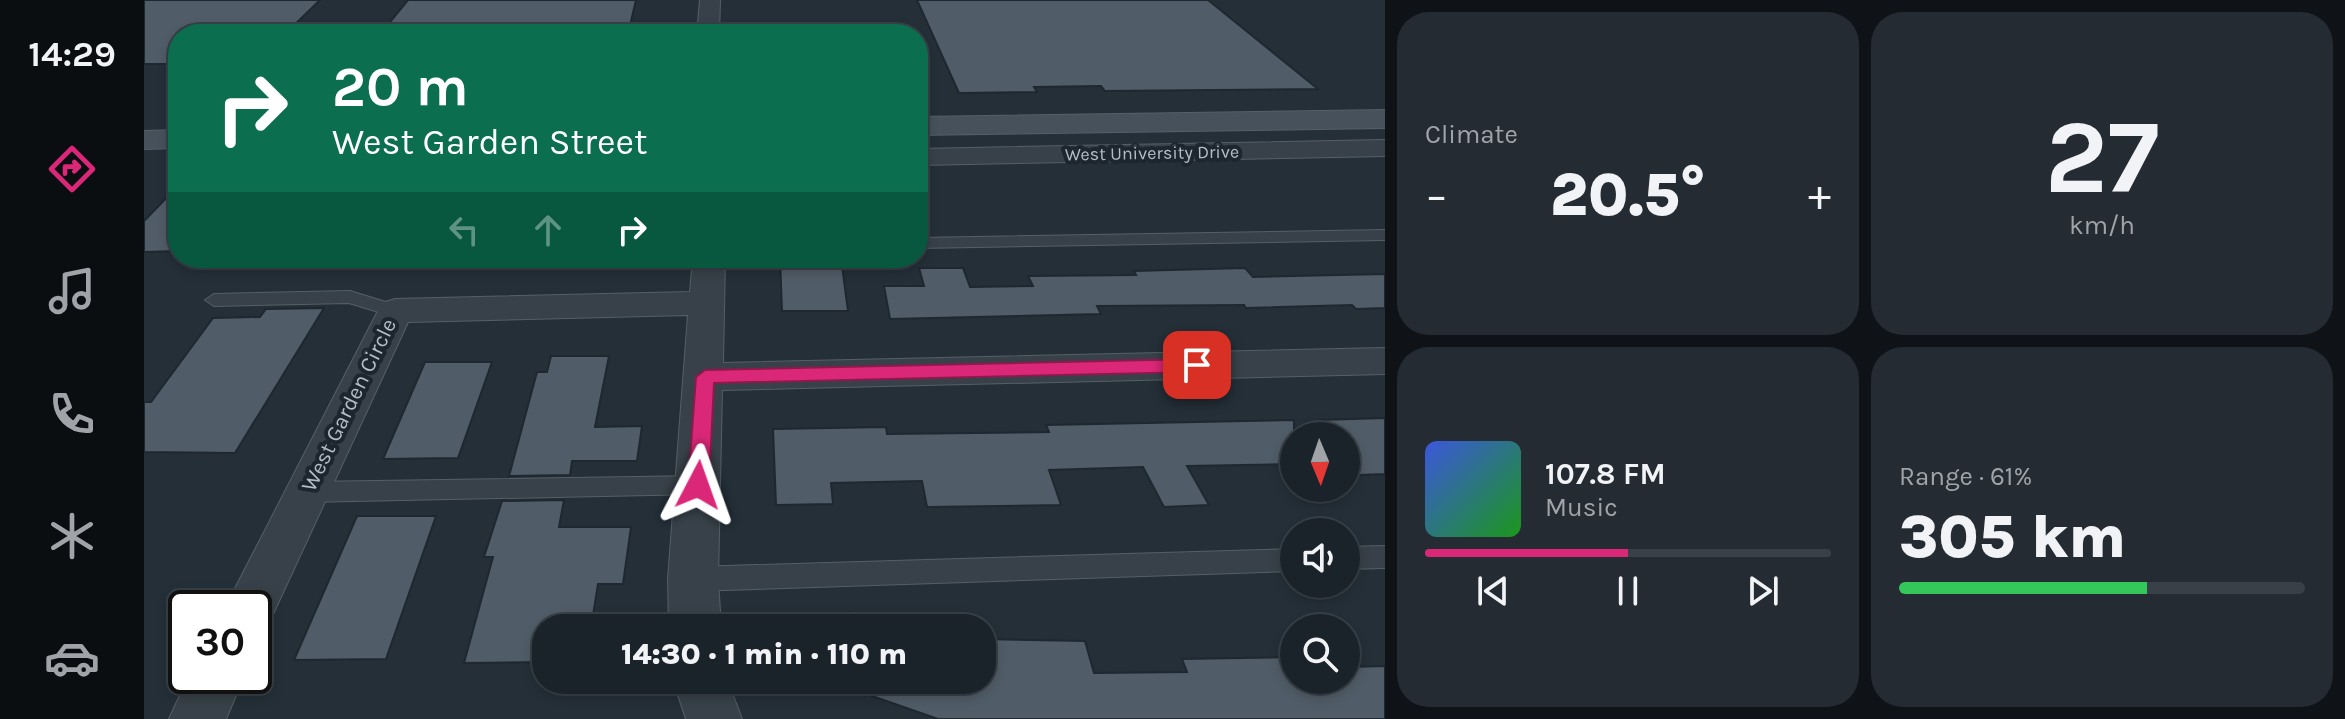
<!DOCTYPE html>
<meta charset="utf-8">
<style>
:root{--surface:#1b232a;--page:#242b32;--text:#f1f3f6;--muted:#a0a4a8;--line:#394047;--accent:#db2777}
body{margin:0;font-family:Karla,sans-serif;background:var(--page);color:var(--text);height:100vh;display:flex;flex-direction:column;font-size:30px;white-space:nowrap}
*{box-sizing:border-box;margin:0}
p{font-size:26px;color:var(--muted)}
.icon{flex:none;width:44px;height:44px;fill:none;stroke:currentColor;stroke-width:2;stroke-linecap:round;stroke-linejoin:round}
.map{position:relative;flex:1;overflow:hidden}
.side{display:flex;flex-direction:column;gap:12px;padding:12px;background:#0f1317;width:960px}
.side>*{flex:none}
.guide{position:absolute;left:24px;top:24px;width:760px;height:244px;border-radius:32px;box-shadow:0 4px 12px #0003,0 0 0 2px var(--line);background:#0b6e4f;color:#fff;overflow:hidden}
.needle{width:52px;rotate:178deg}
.controls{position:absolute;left:1136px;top:422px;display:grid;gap:16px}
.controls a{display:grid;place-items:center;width:80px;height:80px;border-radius:50%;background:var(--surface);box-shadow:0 4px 12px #0003,0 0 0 2px var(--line);font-size:40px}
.speed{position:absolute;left:24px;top:590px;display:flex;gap:16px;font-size:40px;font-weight:700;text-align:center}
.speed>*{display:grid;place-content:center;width:104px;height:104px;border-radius:50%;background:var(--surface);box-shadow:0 4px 12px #0003,0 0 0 2px var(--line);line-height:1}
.speed .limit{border:4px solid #111;border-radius:12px;background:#fff;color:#111}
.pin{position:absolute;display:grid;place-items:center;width:68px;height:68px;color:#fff;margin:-34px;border-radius:16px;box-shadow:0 4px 12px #0006}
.me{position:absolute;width:88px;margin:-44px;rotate:4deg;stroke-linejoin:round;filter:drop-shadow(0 0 6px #0008)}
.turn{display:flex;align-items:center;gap:28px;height:168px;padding:0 32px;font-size:36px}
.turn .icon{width:104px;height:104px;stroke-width:2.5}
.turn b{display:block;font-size:56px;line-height:68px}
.lanes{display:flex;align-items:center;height:76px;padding:0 32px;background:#0003;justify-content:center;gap:40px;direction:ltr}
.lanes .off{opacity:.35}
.big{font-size:60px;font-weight:800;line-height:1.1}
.side .tile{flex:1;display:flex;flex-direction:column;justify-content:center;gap:12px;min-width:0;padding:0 28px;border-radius:32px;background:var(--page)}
.side .dial{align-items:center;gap:0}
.dial b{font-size:104px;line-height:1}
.song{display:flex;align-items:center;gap:24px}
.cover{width:96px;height:96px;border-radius:12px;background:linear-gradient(135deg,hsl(230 70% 55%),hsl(120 70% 35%))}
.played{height:8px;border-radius:4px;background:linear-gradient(90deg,var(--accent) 50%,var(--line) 50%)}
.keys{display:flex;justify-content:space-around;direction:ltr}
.heat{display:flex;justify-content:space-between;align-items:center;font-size:44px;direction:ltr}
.charge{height:12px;border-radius:6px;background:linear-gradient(90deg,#34c759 61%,var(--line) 0)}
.side .tiles{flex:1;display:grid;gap:12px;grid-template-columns:repeat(2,1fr)}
.trip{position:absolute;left:388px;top:614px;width:464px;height:80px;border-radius:32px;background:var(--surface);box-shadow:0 4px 12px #0003,0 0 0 2px var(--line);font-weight:800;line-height:80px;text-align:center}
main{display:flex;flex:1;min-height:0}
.menu{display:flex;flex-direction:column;width:144px;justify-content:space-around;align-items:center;background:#0b0e11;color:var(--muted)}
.menu .icon{width:56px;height:56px}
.menu .selected{color:var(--accent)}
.menu b{font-size:36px;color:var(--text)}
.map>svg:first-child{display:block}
.building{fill:#505c67;stroke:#1f2830;stroke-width:2}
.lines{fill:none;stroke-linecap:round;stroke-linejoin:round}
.lane-casing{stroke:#565f67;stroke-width:2}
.street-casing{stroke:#565f67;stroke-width:2}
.secondary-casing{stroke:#565f67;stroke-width:2}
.lane{fill:#384149;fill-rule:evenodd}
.street{fill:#384149;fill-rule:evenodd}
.secondary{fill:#46515b;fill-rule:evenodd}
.route{fill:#db2777;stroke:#8e194d;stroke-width:2}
.labels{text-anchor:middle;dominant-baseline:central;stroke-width:8;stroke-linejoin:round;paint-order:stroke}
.far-street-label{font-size:18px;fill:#b3bcc5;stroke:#1d262e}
.street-label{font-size:22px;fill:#b3bcc5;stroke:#1d262e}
</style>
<main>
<nav class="menu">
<b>14:29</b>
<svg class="icon selected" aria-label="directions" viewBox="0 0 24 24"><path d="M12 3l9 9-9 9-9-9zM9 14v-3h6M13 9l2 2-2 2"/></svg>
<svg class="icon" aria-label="music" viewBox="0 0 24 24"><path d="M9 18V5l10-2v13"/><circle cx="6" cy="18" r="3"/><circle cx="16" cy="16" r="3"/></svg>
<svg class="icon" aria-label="phone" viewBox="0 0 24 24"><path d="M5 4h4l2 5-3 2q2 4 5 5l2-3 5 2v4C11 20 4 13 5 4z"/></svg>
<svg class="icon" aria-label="climate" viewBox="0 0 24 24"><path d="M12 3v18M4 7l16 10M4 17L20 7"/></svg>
<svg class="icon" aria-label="car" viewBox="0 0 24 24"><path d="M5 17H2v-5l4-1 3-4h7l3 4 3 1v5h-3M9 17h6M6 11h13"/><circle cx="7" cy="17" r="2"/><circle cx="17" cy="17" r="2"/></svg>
</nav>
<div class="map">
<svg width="1241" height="719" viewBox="0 0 1241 719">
<rect width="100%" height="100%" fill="#242f38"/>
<!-- building -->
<path class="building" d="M 0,0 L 176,0 L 141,34 L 34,34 L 34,64 L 0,64 Z
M 264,0 L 492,0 L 484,34 L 237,33 Z
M 773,0 L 1064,0 L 1174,89 L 961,91 L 957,86 L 890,87 L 893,92 L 815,93 Z
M 34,186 L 34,251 L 0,252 L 0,221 Z
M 636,258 L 697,258 L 704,311 L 638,311 Z
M 775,268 L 819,268 L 826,287 L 889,286 L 884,276 L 992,275 L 990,271 L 1101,268 L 1109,277 L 1241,274 L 1241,308 L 1212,309 L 1208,305 L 1102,308 L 1100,305 L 953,306 L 957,314 L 746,319 L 740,286 L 780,286 Z
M 180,308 L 91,453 L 0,452 L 0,402 L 7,402 L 69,318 L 116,317 L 122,309 Z
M 407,356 L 465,356 L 451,427 L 498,426 L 493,461 L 428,461 L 426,475 L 365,476 L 393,372 L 403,372 Z
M 281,362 L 348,362 L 314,458 L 239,459 Z
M 1241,418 L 1241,474 L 1215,475 L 1202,457 L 1202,436 L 1186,436 L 1175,420 Z
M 1150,420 L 1150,464 L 1043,466 L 1065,505 L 1020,507 L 999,467 L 905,470 L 917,505 L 783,507 L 778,481 L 687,483 L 689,504 L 632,505 L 629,429 L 742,427 L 743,434 L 905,432 L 902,425 Z
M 420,500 L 415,527 L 487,527 L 479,584 L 454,584 L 447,628 L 402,628 L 402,662 L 320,663 L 349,557 L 340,557 L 358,501 Z
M 213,516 L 292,516 L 242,659 L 150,660 Z
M 705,612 L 755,628 L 701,628 Z
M 838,639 L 941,641 L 950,673 L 1043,672 L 1038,659 L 1150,657 L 1150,680 L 1202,680 L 1202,667 L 1241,666 L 1241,719 L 794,719 L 685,681 L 838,680 Z"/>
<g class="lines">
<defs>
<path id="lane" d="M 1241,230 L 1241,240 L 774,248 L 774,238 Z
M 206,291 L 258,307 L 260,311 L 251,317 L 205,303 L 70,306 L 61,300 L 70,294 Z
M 554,476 L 562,478 L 566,485 L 562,492 L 554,494 L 162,502 L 154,499 L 150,492 L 154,485 L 162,482 Z
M 1241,546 L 1241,568 L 1202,569 L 1202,547 Z
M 1150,549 L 1150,571 L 549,591 L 540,587 L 536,579 L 540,571 L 549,567 Z"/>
<path id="street" d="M 556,0 L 576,0 L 575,34 L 553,34 Z
M 1241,140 L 1241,156 L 774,165 L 774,149 Z
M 549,258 L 581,258 L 579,363 L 1241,348 L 1241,374 L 578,390 L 574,579 L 577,628 L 525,628 L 524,579 L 544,315 L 264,322 L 124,625 L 110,630 L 110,608 L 81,608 L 238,303 L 251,299 L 546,292 Z
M 45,676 L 100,676 L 82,719 L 25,719 Z
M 529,680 L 583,680 L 598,719 L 542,719 Z"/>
<path id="secondary" d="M 1241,110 L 1241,128 L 774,135 L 774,117 Z
M 34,130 L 34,148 L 0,149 L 0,131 Z"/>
</defs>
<!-- lane casing -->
<use href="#lane" class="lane-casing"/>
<!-- street casing -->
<use href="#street" class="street-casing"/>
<!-- secondary casing -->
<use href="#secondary" class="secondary-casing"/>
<!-- lane -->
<use href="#lane" class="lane"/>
<!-- street -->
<use href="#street" class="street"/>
<!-- secondary -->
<use href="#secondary" class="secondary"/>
</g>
<!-- route -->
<path class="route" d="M 1053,359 L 1062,365 L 1053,372 L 570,383 L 565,485 L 562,491 L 554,494 L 547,491 L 544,485 L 552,377 L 561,370 Z"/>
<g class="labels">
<!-- far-street labels -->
<g class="far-street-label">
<text transform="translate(1008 153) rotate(-1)">West University Drive</text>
</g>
<!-- street labels -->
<g class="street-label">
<text transform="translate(205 405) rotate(-64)">West Garden Circle</text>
</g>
</g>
</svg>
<div class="controls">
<a><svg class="needle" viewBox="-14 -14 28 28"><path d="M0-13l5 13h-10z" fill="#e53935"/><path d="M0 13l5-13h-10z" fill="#a0a4a8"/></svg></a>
<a><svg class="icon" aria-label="sound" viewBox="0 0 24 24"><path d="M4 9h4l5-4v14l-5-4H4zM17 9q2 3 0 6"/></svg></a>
<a><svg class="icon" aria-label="search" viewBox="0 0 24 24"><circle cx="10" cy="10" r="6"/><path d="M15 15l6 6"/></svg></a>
</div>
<div class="speed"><div class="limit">30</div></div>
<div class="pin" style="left:1053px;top:365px;background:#d93025"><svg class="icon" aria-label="arrive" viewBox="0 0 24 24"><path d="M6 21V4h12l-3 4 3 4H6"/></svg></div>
<svg class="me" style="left:554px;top:485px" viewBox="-20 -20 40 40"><path d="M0-17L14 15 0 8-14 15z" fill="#db2777" stroke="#fff" stroke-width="4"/></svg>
<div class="trip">14:30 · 1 min · 110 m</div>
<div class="guide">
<div class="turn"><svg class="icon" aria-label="right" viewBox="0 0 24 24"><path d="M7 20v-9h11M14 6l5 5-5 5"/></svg><div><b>20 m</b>West Garden Street</div></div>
<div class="lanes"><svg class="icon off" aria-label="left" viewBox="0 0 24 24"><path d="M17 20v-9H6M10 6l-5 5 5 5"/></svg><svg class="icon off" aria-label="ahead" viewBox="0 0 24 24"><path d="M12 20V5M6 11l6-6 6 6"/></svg><svg class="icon" aria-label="right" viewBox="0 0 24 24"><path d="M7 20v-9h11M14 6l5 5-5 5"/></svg></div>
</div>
</div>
<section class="side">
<div class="tiles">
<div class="tile"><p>Climate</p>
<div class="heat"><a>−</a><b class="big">20.5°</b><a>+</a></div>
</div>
<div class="tile dial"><b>27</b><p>km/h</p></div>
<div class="tile">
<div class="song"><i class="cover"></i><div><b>107.8 FM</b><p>Music</p></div></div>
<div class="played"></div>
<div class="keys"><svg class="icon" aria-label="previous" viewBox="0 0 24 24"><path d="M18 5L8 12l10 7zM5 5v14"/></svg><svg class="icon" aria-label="pause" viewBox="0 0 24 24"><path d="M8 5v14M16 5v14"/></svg><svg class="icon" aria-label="next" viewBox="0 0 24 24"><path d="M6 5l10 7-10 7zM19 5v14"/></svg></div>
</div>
<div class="tile"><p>Range · 61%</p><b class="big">305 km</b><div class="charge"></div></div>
</div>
</section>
</main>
